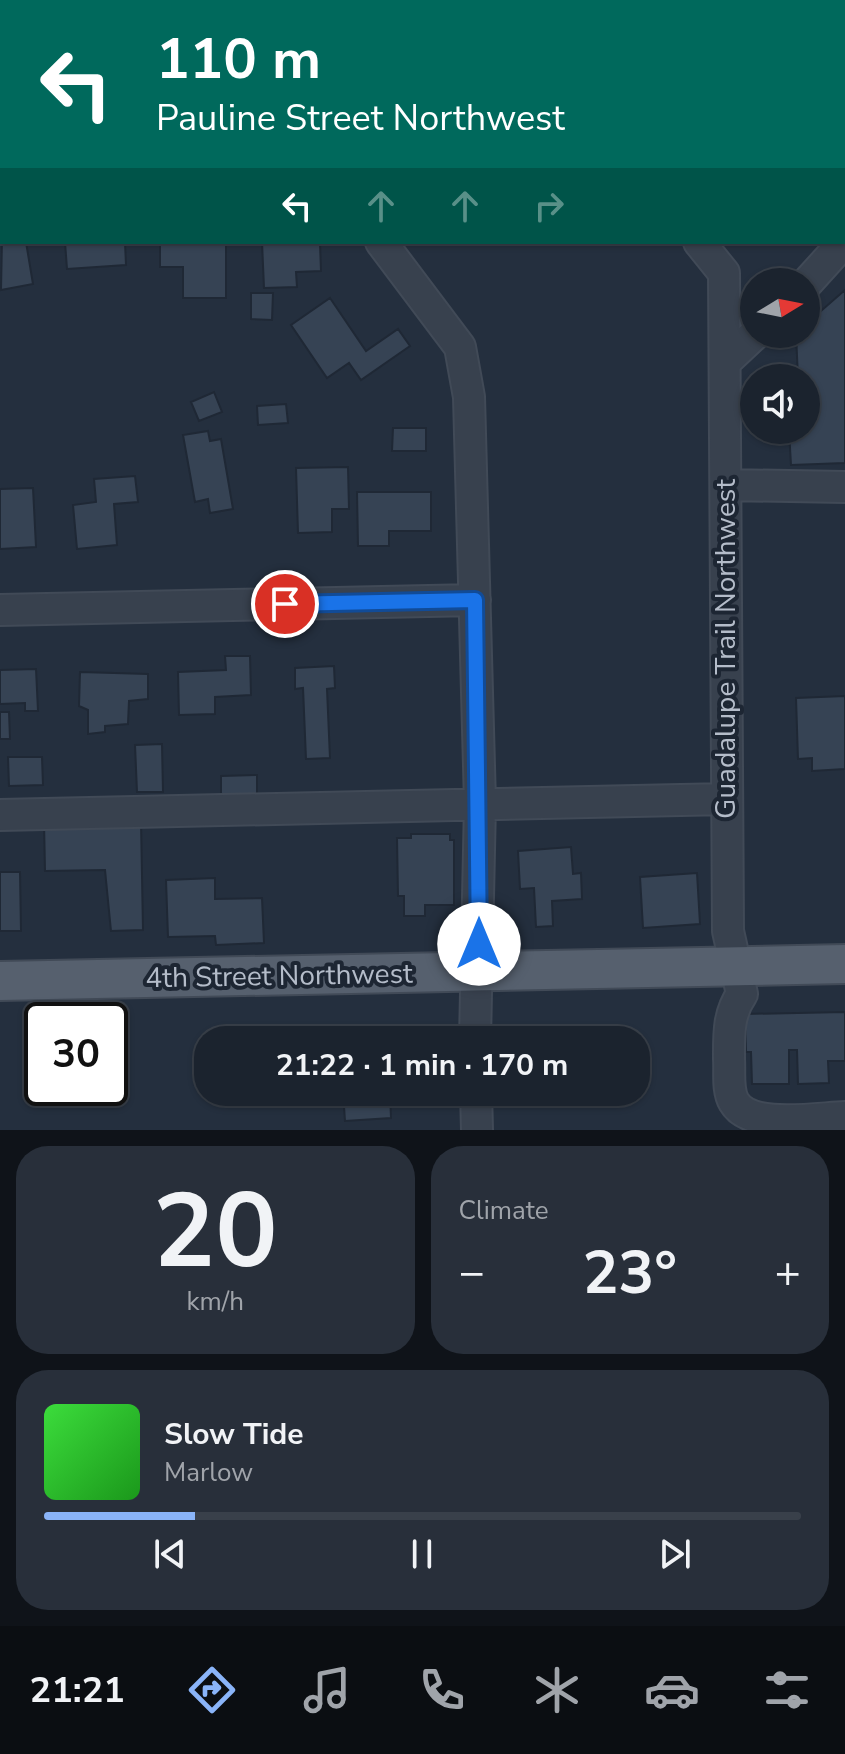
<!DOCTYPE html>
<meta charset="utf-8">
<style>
:root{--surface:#1b232e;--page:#282f3a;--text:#f1f3f6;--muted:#a0a4aa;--line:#39404a;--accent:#8ab4f8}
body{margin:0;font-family:"Nunito Sans",sans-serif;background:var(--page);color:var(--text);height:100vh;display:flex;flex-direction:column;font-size:30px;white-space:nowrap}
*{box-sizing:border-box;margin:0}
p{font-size:26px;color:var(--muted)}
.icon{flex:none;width:44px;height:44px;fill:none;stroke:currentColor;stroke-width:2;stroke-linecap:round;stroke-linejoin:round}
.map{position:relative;height:1130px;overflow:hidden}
.drawer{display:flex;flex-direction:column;gap:16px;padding:16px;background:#0f1319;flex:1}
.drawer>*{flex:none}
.top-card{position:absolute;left:0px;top:0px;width:846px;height:244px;box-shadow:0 2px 6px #0004,0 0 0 2px var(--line);background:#00695c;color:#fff;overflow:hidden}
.needle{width:52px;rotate:80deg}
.fabs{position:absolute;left:740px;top:268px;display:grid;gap:16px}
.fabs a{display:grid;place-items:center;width:80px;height:80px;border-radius:50%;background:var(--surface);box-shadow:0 2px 6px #0004,0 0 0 2px var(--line);font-size:40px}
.speed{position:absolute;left:24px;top:1002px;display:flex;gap:16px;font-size:40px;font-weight:700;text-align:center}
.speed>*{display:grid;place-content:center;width:104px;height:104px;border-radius:50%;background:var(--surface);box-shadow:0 2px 6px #0004,0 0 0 2px var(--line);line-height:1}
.speed .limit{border:4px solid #111;border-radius:12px;background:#fff;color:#111}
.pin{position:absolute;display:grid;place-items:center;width:68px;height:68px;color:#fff;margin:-34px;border:4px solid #fff;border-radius:50%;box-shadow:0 2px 8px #0007}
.me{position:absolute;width:88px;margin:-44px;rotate:0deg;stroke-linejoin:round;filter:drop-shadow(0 0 6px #0008)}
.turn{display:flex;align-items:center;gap:28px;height:168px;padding:0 24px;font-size:36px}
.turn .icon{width:104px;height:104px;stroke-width:2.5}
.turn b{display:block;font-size:56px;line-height:68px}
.lanes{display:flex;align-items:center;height:76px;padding:0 24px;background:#0003;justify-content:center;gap:40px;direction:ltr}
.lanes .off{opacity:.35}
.big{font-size:60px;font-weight:700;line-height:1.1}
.drawer .card{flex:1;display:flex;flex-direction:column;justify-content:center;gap:12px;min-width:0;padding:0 28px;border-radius:32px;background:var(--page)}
.drawer .dial{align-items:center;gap:0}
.dial b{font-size:104px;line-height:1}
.song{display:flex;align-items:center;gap:24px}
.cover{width:96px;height:96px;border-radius:12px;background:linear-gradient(135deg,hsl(120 70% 55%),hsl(120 70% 35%))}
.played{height:8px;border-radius:4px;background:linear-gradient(90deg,var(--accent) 20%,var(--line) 20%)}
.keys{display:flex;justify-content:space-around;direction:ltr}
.heat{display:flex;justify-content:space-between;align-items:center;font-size:44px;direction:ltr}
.drawer .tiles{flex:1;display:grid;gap:16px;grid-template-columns:1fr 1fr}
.card:last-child{grid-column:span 2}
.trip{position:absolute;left:194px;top:1026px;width:456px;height:80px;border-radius:32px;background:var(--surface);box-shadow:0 2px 6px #0004,0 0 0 2px var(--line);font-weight:700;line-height:80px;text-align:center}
.tabs{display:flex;height:128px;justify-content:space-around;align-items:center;background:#0b0e12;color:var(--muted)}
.tabs .icon{width:56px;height:56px}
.tabs .on{color:var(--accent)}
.tabs b{font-size:36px;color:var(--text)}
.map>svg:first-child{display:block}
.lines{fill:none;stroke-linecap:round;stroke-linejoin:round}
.stream{stroke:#17263c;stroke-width:6}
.building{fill:#364354;stroke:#1f2835;stroke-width:2}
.minor-casing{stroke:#414a57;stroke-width:34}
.major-casing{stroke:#414a57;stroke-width:42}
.minor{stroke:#38414e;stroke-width:30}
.major{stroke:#56606e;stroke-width:38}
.route-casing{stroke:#114b97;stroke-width:20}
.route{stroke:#1a73e8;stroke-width:14}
.labels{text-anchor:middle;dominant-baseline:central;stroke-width:8;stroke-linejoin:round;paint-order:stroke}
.street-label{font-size:28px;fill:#b4bcc9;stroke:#1d2633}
</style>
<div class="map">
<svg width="845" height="1130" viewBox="0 0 845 1130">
<rect width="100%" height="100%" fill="#242f3e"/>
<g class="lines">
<!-- stream -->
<path class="stream" d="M 844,68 L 845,69"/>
</g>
<!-- building -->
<path class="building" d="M 2,238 L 2,242 L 26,242 L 33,284 L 1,290 Z
M 65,242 L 125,242 L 126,265 L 67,269 Z
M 160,242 L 226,242 L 226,298 L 183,298 L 183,267 L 160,267 Z
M 262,242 L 320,243 L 321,271 L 296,272 L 297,287 L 264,288 Z
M 845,290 L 845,463 L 791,465 L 789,430 L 806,430 L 806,378 L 798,378 L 796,334 L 806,334 L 806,324 Z
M 251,293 L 273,293 L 272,320 L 251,319 Z
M 330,298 L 366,351 L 398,329 L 410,346 L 361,380 L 349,363 L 327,378 L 291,325 Z
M 214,392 L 222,412 L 199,421 L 191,402 Z
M 286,404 L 288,423 L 258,425 L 257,406 Z
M 393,428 L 426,428 L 426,451 L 392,451 Z
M 208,431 L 210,441 L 221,439 L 233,509 L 210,513 L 208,499 L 195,502 L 183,435 Z
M 348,467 L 349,509 L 332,509 L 332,532 L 298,533 L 296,468 Z
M 135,476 L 138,502 L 114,504 L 117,545 L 77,549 L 73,505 L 96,502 L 94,479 Z
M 33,488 L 36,547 L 0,549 L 0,489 Z
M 357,492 L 431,492 L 431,531 L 389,531 L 389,546 L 358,546 Z
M 225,656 L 250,656 L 251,695 L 215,697 L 215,714 L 179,715 L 178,672 L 226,670 Z
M 334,666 L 335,688 L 327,689 L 330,758 L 306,759 L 303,688 L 295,689 L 295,668 Z
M 36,669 L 38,711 L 25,711 L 25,703 L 0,704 L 0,670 Z
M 80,672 L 148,674 L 148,699 L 129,701 L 128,724 L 105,726 L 105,732 L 88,734 L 88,710 L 79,706 Z
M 845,696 L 845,769 L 812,771 L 812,758 L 798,759 L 796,698 Z
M 0,712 L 9,712 L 10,739 L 0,739 Z
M 162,744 L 163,792 L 137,792 L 135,745 Z
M 8,757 L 42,757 L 43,785 L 9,786 Z
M 257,775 L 257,795 L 221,796 L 221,776 Z
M 141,821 L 143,930 L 111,931 L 105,870 L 45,871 L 44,822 Z
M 411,834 L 450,834 L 450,840 L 454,840 L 454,905 L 425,905 L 425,916 L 404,916 L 404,896 L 398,896 L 397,838 L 411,838 Z
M 571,847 L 573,874 L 581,873 L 582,899 L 552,901 L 553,926 L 536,927 L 534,888 L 520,889 L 518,851 Z
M 0,872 L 20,872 L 21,931 L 0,931 Z
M 697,873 L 700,924 L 643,928 L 640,877 Z
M 215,878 L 215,899 L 262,898 L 264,943 L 216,945 L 215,936 L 168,937 L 166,880 Z
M 845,1012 L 845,1061 L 828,1061 L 829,1083 L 798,1084 L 797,1050 L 789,1050 L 789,1084 L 752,1084 L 751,1052 L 746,1052 L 745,1014 Z
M 343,1092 L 390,1092 L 391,1118 L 345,1121 Z"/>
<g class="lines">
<defs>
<path id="minor" d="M 501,0 L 503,2
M 732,2 L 732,0
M 844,102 L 845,103
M 0,176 L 2,176
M 381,242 L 460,347 L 469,397 L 480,803 L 475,1040
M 699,242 L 724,273 L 728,931 L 742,994 C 728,1014 729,1035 729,1059 C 730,1072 727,1090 734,1102 C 750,1130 816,1118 845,1117
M 806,284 L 845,241
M 725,362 L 755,334
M 726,485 L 845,487
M 0,610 L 475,600
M 0,815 L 727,799
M 476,1092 L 477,1130"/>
<path id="major" d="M 0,981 L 845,964"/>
</defs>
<!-- minor casing -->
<use href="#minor" class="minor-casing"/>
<!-- major casing -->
<use href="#major" class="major-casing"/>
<!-- minor -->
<use href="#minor" class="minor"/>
<!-- major -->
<use href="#major" class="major"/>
</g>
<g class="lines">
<defs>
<path id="route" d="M 285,604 L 475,600 L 479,944"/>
</defs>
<!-- route casing -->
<use href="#route" class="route-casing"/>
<!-- route -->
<use href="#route" class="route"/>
</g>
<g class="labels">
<!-- street labels -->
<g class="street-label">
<text transform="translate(726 649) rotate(-90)">Guadalupe Trail Northwest</text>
<text transform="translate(279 976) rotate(-1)">4th Street Northwest</text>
</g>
</g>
</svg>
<div class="fabs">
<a><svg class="needle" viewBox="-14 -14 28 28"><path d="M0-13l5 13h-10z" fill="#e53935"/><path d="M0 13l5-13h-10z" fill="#a0a4aa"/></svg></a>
<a><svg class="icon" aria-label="sound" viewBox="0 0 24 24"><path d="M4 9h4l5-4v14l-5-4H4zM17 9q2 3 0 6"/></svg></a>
</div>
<div class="speed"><div class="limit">30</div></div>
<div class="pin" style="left:285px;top:604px;background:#d93025"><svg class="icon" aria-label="arrive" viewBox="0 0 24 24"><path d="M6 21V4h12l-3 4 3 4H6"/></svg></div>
<svg class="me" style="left:479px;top:944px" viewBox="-20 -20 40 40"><circle r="19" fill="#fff"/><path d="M0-13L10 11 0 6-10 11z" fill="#1a73e8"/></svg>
<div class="trip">21:22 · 1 min · 170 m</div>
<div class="top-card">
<div class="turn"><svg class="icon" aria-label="left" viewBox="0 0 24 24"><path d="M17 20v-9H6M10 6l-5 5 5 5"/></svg><div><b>110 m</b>Pauline Street Northwest</div></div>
<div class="lanes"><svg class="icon" aria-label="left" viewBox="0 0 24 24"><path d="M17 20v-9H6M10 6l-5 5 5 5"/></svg><svg class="icon off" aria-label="ahead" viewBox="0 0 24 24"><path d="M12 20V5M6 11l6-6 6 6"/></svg><svg class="icon off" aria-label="ahead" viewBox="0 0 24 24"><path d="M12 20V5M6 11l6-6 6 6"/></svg><svg class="icon off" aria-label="right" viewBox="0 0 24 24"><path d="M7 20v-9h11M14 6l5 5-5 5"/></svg></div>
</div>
</div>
<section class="drawer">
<div class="tiles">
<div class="card dial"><b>20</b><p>km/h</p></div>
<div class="card"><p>Climate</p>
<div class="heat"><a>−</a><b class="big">23°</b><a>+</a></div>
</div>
<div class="card">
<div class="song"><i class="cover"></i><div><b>Slow Tide</b><p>Marlow</p></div></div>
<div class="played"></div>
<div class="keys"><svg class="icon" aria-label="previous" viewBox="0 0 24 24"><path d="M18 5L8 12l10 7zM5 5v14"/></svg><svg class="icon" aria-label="pause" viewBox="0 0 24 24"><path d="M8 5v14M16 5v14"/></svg><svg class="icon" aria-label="next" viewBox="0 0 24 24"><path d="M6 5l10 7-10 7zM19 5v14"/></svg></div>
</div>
</div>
</section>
<nav class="tabs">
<b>21:21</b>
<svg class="icon on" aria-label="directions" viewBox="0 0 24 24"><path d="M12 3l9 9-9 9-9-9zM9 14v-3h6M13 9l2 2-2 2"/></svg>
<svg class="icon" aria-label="music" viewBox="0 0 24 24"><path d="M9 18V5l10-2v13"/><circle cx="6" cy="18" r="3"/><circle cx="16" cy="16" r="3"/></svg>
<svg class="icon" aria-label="phone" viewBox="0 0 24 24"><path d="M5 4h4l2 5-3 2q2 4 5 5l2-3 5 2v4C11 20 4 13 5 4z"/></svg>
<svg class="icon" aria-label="climate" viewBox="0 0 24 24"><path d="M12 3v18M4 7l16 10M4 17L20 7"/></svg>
<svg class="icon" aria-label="car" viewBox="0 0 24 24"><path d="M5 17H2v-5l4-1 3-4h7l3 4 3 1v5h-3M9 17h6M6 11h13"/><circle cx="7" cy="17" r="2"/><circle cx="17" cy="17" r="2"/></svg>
<svg class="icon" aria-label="filters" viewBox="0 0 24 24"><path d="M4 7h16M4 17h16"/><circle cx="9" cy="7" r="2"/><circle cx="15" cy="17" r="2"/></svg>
</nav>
